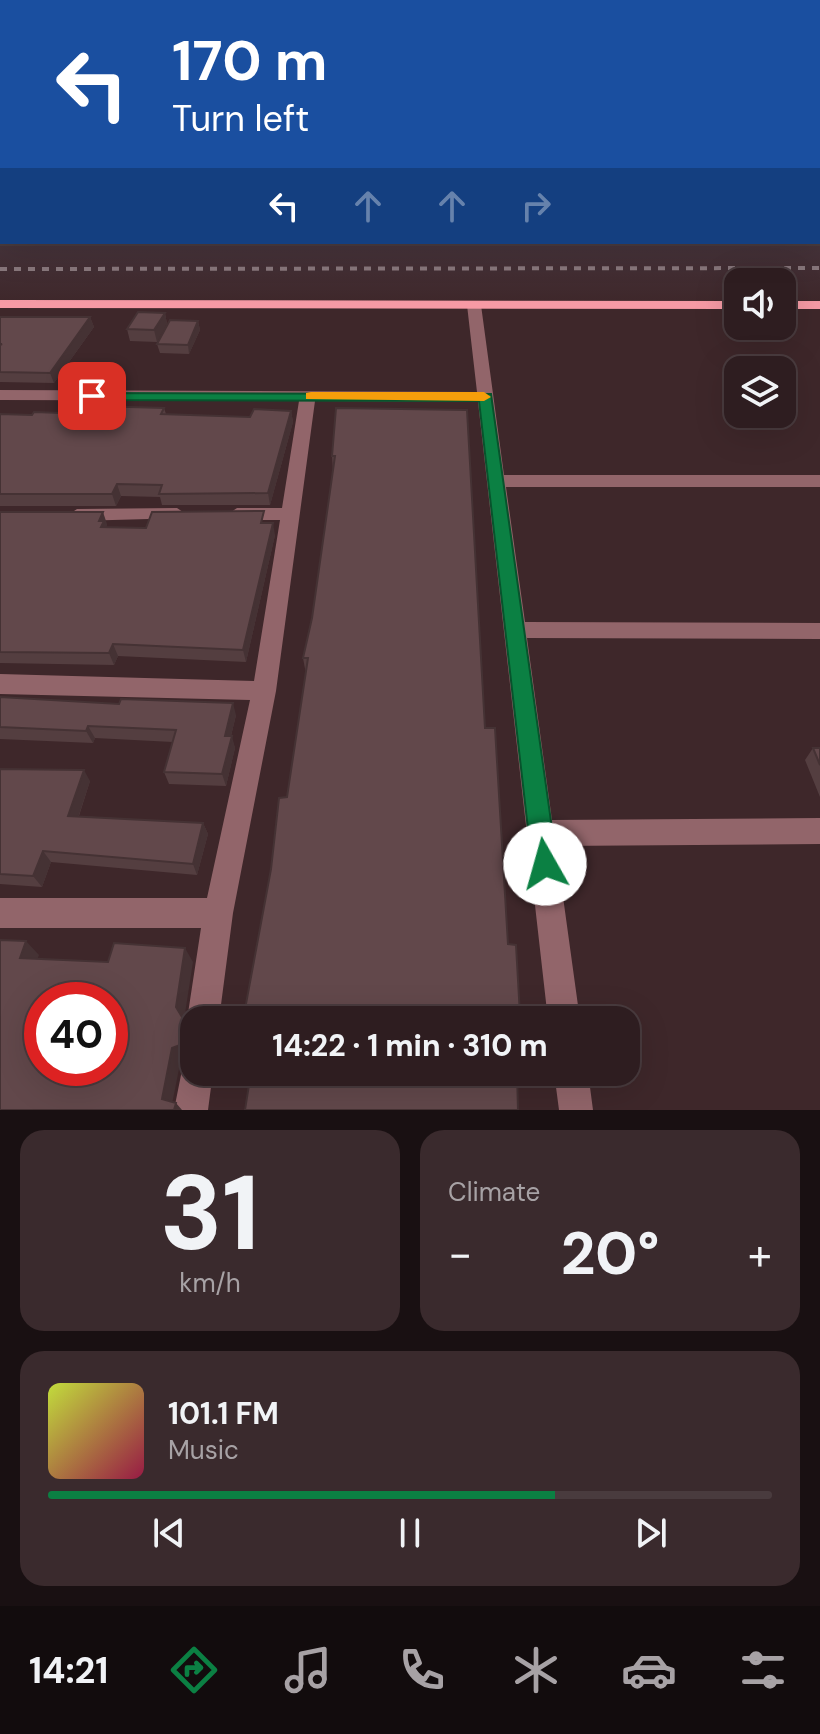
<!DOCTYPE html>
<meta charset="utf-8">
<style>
:root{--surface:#2e1d20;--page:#3a2a2d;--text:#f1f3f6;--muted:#a7a2a5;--line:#493b3e;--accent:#0b8043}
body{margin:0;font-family:"DM Sans",sans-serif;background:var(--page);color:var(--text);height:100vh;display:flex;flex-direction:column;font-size:30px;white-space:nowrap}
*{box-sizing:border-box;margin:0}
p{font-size:26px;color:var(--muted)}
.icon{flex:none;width:44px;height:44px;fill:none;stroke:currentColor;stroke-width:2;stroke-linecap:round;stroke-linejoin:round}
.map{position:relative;height:1110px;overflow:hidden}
.panel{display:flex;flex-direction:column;gap:20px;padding:20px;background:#191012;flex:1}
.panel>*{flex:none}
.hud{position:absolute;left:0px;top:0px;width:820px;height:244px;box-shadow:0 8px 32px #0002,0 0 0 2px var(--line);background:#1a4fa0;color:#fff;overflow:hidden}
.tools{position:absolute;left:724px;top:268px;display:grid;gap:16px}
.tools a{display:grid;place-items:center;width:72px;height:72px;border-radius:16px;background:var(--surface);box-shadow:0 8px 32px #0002,0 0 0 2px var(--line);font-size:40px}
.speed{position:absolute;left:24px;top:982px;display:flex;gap:16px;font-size:40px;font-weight:700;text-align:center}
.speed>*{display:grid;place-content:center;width:104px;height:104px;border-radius:50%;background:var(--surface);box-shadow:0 8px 32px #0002,0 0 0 2px var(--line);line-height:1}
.speed .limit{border:12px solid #d22;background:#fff;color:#111}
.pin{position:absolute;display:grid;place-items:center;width:68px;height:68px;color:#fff;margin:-34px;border-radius:16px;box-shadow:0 4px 12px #0006}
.me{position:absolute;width:88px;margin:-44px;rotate:353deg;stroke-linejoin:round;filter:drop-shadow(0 0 6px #0008)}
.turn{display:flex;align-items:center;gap:28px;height:168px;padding:0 40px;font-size:36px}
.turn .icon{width:104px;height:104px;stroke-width:2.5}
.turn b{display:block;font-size:56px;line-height:68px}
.lanes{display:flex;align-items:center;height:76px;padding:0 40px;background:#0003;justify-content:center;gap:40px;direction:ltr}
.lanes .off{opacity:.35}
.big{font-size:60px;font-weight:800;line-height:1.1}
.panel .tile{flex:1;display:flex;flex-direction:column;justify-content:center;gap:12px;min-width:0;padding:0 28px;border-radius:24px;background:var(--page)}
.panel .dial{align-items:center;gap:0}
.dial b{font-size:104px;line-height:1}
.song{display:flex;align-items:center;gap:24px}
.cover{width:96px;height:96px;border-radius:12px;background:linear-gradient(135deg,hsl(70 70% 55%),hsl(340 70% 35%))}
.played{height:8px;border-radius:4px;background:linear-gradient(90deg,var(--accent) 70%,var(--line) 70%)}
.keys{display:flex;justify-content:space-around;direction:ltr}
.heat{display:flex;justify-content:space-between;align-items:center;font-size:44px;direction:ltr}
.panel .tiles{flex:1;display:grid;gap:20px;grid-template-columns:1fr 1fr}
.tile:last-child{grid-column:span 2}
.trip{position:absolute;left:180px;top:1006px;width:460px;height:80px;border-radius:24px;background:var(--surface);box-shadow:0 8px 32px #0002,0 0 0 2px var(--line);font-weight:800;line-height:80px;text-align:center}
.tabs{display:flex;height:128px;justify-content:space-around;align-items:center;background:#120c0d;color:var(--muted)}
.tabs .icon{width:56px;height:56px}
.tabs .current{color:var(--accent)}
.tabs b{font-size:36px;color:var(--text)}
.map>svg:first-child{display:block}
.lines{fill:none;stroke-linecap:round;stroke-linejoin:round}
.minor{fill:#92656a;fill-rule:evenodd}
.major{fill:#f69aa5;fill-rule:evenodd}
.rail{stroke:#978486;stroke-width:4;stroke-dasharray:7 7;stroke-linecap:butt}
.wall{fill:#543e40}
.shaded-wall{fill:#453234}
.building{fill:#62484b;stroke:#453234;stroke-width:2;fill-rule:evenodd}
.route{fill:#0b8043;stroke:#07532c;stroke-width:2}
.slow{fill:#f59e0b}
</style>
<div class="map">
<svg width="820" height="1110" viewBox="0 0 820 1110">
<rect width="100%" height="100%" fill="#3e272a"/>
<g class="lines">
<!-- minor -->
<path class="minor" d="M 0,155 L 2,155 L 2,161 L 0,161 Z
M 818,229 L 820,229 L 820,235 L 818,235 Z
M 474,301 L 481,305 L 504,475 L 820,475 L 820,487 L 506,487 L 525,622 L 820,623 L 820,639 L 527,638 L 552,820 L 820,818 L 820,844 L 556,846 L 580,1020 L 548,1020 L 478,402 L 315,401 L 276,691 L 233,913 L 219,1020 L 194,1020 L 194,1032 L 187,1020 L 201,928 L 0,928 L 0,898 L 207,898 L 250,700 L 0,694 L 0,674 L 254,681 L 280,520 L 237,520 L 228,514 L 237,508 L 282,508 L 299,401 L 0,400 L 0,390 L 477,392 L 467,305 Z
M 177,508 L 186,514 L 184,518 L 77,521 L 68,515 L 77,509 Z
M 194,1056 L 194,1072 L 213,1072 L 208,1110 L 174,1110 L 184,1060 Z
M 554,1072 L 588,1072 L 593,1110 L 559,1110 Z"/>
<!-- major -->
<path class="major" d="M 0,300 L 738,301 L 738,309 L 0,308 Z
M 782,301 L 820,301 L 820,309 L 782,309 Z"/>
<!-- rail -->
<path class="rail" d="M 0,269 L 820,268"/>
</g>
<!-- wall -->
<path class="wall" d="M 165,313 L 167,324 L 157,342 L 130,341 L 127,329 Z
M 0,317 L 90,317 L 94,327 L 54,383 L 0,382 Z
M 198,321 L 200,330 L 189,354 L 160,353 L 157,344 Z
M 164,408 L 166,414 L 250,417 L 291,411 L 293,422 L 270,505 L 162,505 L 160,497 L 121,496 L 116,506 L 0,506 L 0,414 L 90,414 Z
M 336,408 L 485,728 L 508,944 L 520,1015 L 518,1020 L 243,1020 L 287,797 L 306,674 L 303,658 L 312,618 L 333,473 L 332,456 Z
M 0,512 L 107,524 L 106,527 L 146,528 L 266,523 L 275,535 L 246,662 L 118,656 L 114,665 L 0,663 Z
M 0,697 L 236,715 L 231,736 L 235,748 L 226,786 L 169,784 L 164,772 L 173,742 L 95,738 L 93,743 L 0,739 Z
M 813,748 L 820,748 L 820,797 L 805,760 Z
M 0,769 L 90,781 L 79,816 L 203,823 L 208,834 L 197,875 L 51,862 L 42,887 L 0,884 Z"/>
<!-- shaded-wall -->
<path class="shaded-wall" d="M 165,313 L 167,324 L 157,342 L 154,330 Z
M 90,317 L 94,327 L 54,383 L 50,373 Z
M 198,321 L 200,330 L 189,354 L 188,345 Z
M 291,411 L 293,422 L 270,505 L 268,493 Z
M 117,484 L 121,496 L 116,506 L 112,494 Z
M 103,512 L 107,524 L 105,538 L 99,521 Z
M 273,523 L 275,535 L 246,662 L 243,650 Z
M 113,644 L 118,656 L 114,665 L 109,653 Z
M 233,703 L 236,715 L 228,748 L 225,736 Z
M 88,726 L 95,738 L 93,743 L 86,731 Z
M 232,736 L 235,748 L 226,786 L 222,774 Z
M 84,770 L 90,781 L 75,827 L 68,816 Z
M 203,823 L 208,834 L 197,875 L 193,864 Z
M 43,851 L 51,862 L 42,887 L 33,876 Z
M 26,941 L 39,955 L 33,972 L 20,958 Z
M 185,948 L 193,962 L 184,1020 L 190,1029 L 194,1010 L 200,1020 L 194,1020 L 194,1055 L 181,1059 L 171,1109 L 162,1099 Z
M 176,1103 L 182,1110 L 174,1110 Z"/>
<!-- building -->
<path class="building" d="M 138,312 L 165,313 L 154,330 L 127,329 Z
M 0,317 L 90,317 L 50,373 L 0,372 L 0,345 L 2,344 L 0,344 Z
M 170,320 L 198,321 L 188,345 L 157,344 Z
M 95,406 L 164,408 L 161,414 L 250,417 L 254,409 L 291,411 L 268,493 L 159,494 L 162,485 L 117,484 L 112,494 L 0,494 L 0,414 L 32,415 L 34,412 L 90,414 Z
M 336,408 L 467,410 L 485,728 L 495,728 L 508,944 L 516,945 L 520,1015 L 514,1015 L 514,1020 L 243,1020 L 271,869 L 279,798 L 287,797 L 308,658 L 303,658 L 312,618 L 335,456 L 332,456 Z
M 264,511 L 261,523 L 273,523 L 243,650 L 113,644 L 109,653 L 0,652 L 0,512 L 103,512 L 99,521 L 104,521 L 101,527 L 146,528 L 152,512 Z
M 0,697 L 119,704 L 121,699 L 233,703 L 225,736 L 232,736 L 222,774 L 164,772 L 176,730 L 88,726 L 86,731 L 0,727 Z
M 813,748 L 820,748 L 820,765 Z
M 0,769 L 84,770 L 68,816 L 203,823 L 193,864 L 43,851 L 33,876 L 0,874 Z
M 0,940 L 26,941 L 20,958 L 108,962 L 114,943 L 185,948 L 176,1007 L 185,1022 L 189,1010 L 194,1010 L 188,1042 L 172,1048 L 162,1099 L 176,1103 L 174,1110 L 0,1110 ZM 42,1000 L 110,1000 L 110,1068 L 42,1068 Z
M 251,1072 L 517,1072 L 518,1110 L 245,1110 Z"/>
<!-- sky -->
<linearGradient id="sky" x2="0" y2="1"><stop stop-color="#221517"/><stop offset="0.49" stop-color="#524755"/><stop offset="1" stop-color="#524755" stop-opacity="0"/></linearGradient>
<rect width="820" height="303" fill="url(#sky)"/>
<!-- route -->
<path class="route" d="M 87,393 L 491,394 L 557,864 L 554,873 L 545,877 L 536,873 L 532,864 L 479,401 L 92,400 L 87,399 Z"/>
<!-- slow -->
<path class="slow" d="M 311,392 L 484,392 L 491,397 L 484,401 L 306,399 L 306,393 Z"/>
</svg>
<div class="tools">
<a><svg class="icon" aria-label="sound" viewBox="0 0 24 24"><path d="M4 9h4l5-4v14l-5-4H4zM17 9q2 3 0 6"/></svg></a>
<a><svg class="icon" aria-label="layers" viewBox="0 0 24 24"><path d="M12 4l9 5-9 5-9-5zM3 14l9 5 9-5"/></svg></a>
</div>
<div class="speed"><div class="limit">40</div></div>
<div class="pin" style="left:92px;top:396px;background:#d93025"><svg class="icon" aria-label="arrive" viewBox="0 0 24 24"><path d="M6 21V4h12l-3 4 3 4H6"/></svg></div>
<svg class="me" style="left:545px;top:864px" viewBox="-20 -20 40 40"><circle r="19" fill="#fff"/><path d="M0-13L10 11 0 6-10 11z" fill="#0b8043"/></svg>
<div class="trip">14:22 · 1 min · 310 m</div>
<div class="hud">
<div class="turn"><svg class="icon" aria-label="left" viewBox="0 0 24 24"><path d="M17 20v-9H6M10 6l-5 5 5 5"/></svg><div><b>170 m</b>Turn left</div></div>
<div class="lanes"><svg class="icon" aria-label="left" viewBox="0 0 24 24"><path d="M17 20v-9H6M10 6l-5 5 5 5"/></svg><svg class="icon off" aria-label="ahead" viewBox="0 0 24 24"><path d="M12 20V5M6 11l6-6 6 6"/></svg><svg class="icon off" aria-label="ahead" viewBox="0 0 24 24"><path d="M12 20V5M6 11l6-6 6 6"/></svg><svg class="icon off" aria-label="right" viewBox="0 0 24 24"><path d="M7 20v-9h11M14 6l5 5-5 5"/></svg></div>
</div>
</div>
<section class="panel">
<div class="tiles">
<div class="tile dial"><b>31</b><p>km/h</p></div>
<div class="tile"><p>Climate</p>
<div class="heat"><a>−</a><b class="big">20°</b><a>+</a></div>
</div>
<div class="tile">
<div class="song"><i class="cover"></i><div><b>101.1 FM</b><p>Music</p></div></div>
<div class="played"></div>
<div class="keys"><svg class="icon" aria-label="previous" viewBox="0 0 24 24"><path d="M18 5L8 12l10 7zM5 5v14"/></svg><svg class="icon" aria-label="pause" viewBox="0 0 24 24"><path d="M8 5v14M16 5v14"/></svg><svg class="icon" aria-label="next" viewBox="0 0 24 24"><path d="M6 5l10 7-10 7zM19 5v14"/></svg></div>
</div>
</div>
</section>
<nav class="tabs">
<b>14:21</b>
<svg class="icon current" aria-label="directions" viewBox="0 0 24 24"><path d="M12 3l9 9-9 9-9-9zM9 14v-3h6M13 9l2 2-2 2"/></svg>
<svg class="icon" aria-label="music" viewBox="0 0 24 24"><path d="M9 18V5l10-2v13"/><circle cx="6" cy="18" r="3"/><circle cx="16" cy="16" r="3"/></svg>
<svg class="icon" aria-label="phone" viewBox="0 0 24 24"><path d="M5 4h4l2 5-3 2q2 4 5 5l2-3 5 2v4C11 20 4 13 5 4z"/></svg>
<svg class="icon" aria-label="climate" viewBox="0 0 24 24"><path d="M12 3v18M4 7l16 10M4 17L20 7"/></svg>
<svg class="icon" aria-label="car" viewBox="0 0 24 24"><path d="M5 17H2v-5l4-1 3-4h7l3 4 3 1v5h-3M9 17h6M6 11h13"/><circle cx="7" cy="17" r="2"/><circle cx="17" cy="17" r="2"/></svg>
<svg class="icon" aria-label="filters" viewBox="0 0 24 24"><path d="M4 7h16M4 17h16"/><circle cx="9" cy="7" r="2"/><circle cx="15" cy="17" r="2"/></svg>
</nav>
